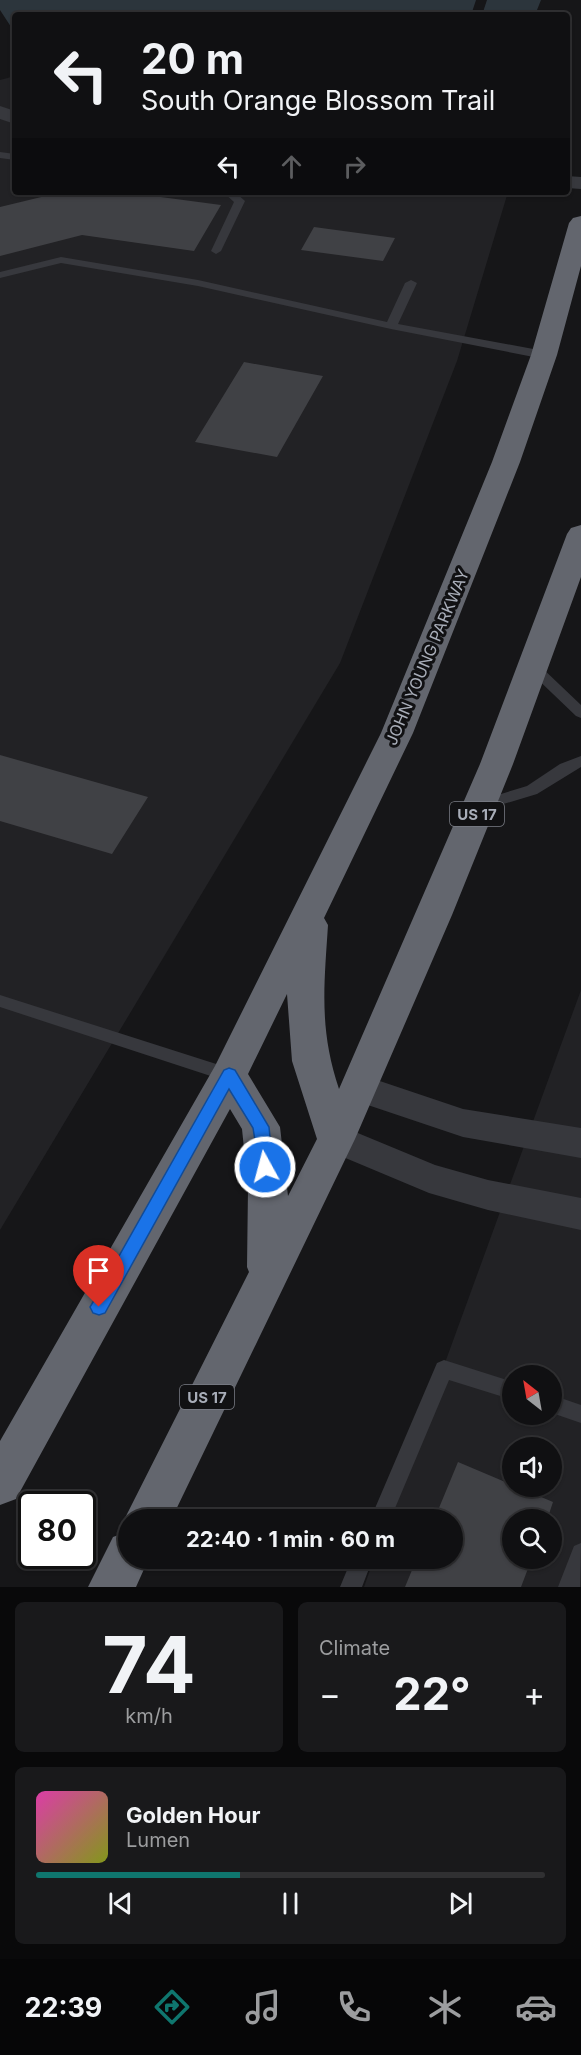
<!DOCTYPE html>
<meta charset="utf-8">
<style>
:root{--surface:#101012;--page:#19191b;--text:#f1f3f6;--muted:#9c9d9f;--line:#303032;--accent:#0f766e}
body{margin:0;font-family:Inter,sans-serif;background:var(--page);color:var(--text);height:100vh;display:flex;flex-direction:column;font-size:22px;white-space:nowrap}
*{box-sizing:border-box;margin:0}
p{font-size:20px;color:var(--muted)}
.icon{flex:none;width:33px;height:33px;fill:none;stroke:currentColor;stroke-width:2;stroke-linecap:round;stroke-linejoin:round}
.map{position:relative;height:1587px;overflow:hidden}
.panel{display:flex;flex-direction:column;gap:15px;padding:15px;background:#09090a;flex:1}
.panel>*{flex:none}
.hud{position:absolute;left:12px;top:12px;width:558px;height:183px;border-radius:6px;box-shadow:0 2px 4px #0004,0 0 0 2px var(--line);background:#101012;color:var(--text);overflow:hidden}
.needle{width:39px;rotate:329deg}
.buttons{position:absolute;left:502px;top:1365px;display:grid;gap:12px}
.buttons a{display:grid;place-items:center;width:60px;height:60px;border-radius:50%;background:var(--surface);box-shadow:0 2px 4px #0004,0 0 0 2px var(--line);font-size:30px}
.speed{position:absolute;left:18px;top:1491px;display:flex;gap:12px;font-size:30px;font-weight:700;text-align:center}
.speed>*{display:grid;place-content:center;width:78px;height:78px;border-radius:50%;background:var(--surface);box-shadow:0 2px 4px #0004,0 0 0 2px var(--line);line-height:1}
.speed .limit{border:3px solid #111;border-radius:9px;background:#fff;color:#111}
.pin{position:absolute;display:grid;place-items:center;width:51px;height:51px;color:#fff;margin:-62px -26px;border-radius:50% 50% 50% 0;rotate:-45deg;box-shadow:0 0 6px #0007}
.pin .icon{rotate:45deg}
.me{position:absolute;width:66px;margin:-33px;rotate:353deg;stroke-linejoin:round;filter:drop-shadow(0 0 4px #0008)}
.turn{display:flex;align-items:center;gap:21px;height:126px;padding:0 30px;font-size:27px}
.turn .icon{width:78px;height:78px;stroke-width:2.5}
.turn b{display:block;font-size:42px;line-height:51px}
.lanes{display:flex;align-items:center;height:57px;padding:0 30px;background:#0003;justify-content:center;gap:30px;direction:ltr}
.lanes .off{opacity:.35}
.big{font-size:45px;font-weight:700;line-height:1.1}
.panel .widget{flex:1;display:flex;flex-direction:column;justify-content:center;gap:9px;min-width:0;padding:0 21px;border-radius:9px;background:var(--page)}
.panel .dial{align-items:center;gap:0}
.dial b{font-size:78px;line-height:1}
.song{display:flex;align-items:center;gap:18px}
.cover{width:72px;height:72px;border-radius:9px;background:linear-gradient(135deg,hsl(320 70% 55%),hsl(70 70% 35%))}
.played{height:6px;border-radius:3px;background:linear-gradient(90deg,var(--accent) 40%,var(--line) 40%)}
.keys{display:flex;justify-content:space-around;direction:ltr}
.heat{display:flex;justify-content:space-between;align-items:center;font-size:33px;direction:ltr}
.panel .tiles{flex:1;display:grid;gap:15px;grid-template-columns:1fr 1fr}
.widget:last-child{grid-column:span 2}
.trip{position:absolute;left:118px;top:1509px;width:345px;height:60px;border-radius:30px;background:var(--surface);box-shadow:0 2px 4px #0004,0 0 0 2px var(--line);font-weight:700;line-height:60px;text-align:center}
.tab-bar{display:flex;height:96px;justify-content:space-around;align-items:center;background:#060607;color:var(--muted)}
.tab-bar .icon{width:42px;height:42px}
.tab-bar .current{color:var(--accent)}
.tab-bar b{font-size:27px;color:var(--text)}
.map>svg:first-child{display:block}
.built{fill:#222225;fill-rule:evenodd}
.water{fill:#2c353c}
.building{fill:#404145}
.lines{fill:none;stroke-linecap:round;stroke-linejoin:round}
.lane{fill:#37383d;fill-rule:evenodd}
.street{fill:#37383d;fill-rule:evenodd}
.highway{fill:#63666e;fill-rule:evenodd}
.route{fill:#1a73e8;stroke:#114b97;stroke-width:1.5}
.labels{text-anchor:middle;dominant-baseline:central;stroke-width:6;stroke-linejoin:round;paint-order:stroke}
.shield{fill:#111113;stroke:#7b7e86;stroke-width:1.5}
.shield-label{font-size:15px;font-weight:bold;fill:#a8adb8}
.street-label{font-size:16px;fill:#a8adb8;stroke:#111113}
</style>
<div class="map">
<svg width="581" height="1587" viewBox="0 0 581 1587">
<rect width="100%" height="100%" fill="#161618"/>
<!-- built -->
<path class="built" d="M 15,76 L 15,192 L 508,192 L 457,361 L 340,663 L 0,1230 L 0,80 Z
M 581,990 L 581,1587 L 364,1587 L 374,1559 L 453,1558 L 453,1520 L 388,1519 ZM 513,1376 L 552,1376 L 552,1414 L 513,1414 ZM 513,1448 L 552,1448 L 552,1486 L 513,1486 ZM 513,1520 L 552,1520 L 552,1558 L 513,1558 Z"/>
<!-- water -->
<path class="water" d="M 0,0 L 476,0 L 471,15 L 15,15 L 15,33 L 0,10 Z
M 487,0 L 541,0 L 535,15 L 482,15 Z"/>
<!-- building -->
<path class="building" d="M 62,192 L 123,192 L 221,205 L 194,251 L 82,235 L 0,256 L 0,207 Z
M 314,227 L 395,238 L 383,261 L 301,250 Z
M 244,362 L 323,376 L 277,457 L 195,442 Z
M 0,755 L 148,797 L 112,854 L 0,821 Z
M 458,1462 L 553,1502 L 547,1520 L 513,1520 L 513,1558 L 532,1558 L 521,1587 L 405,1587 L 417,1558 L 453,1558 L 453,1520 L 434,1520 Z"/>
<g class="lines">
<!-- lane -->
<path class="lane" d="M 0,152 L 15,154 L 15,160 L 0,158 Z
M 223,192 L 235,192 L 245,201 L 221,251 L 216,254 L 211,251 L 234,202 Z
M 61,257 L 198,280 L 387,322 L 405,283 L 411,280 L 417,283 L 398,324 L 544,351 L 550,355 L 544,359 L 391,329 L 198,286 L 61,263 L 0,278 L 0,272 Z
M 534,663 L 539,665 L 581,705 L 581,718 L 576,716 L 529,671 L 527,668 L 529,665 Z
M 581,756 L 581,767 L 537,794 L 480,811 L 472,806 L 475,802 L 527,786 L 560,764 Z
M 0,995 L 235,1070 L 238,1075 L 235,1080 L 229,1082 L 0,1007 Z
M 444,1360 L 513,1382 L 513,1400 L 449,1380 L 390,1520 L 370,1520 L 437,1363 Z
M 552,1395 L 581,1405 L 581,1423 L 552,1413 Z
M 581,1543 L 580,1587 L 558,1587 L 574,1546 Z
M 352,1558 L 373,1558 L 362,1587 L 340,1587 Z"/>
<!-- street -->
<path class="street" d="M 0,106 L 15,111 L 15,124 L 0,119 Z
M 567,176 L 581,177 L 581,189 L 567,188 Z
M 359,1074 L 463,1109 L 581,1128 L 581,1158 L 463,1137 L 347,1098 L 342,1088 L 347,1078 Z
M 336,1124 L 435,1165 L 488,1180 L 581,1198 L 581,1230 L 488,1210 L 429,1193 L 324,1149 L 318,1139 L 324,1129 Z"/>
<!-- highway -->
<path class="highway" d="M 581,216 L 581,266 L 557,355 L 520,462 L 413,733 L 324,918 L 328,925 C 324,987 319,1029 339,1089 L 480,764 L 567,534 L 571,528 L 581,525 L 581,577 L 513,764 L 452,915 L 355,1139 L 171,1520 L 129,1520 L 129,1531 L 124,1520 L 249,1272 L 247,1267 L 248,1188 L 242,1129 L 230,1109 L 16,1499 L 0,1505 L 0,1441 L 215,1066 L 381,733 L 492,462 L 531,355 L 569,223 L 573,218 ZM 287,994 L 292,1061 L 317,1139 L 288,1196 L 280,1127 L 248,1074 Z
M 129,1531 L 129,1558 L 149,1558 L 136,1587 L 88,1587 L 113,1537 Z"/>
</g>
<!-- route -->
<path class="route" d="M 229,1068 L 235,1070 L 269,1127 L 273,1167 L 271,1172 L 260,1172 L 253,1128 L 229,1089 L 105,1313 L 99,1315 L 93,1313 L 90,1307 L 93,1302 L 224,1070 Z"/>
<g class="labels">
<!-- shield labels -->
<g class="shield">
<rect x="450" y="802" width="54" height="24" rx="4.5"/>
<rect x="180" y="1385" width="54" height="24" rx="4.5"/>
</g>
<g class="shield-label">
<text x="477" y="814">US 17</text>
<text x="207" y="1397">US 17</text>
</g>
<!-- street labels -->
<g class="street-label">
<text transform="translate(427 657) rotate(-67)">JOHN YOUNG PARKWAY</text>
</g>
</g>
</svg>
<div class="buttons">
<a><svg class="needle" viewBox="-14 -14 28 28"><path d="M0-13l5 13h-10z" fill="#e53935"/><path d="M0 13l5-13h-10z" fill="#9c9d9f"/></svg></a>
<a><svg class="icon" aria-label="sound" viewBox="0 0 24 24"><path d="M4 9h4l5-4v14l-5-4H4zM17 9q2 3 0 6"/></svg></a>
<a><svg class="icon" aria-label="search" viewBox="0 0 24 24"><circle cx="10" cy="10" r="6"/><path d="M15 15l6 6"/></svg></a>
</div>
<div class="speed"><div class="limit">80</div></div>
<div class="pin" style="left:99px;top:1307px;background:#d93025"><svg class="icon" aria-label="arrive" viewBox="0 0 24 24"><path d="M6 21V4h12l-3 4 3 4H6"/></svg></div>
<svg class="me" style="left:265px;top:1167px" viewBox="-20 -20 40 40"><circle r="17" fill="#1a73e8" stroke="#fff" stroke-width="3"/><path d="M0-11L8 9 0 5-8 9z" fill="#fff"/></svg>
<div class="trip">22:40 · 1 min · 60 m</div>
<div class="hud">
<div class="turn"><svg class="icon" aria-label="left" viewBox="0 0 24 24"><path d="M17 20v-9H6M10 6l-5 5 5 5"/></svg><div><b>20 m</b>South Orange Blossom Trail</div></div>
<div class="lanes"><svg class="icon" aria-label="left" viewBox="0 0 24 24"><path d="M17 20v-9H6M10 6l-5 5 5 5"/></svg><svg class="icon off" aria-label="ahead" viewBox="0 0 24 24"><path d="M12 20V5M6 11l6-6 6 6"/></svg><svg class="icon off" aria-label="right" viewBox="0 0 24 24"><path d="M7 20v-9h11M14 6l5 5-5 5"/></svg></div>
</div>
</div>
<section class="panel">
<div class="tiles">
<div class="widget dial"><b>74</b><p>km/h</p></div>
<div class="widget"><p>Climate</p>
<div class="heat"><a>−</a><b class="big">22°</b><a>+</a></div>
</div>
<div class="widget">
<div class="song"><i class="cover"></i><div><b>Golden Hour</b><p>Lumen</p></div></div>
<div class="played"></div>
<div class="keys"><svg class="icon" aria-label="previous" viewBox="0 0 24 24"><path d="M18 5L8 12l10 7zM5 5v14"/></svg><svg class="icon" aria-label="pause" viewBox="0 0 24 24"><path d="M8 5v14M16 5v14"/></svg><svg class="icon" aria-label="next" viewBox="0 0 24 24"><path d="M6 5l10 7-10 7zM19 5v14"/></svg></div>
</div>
</div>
</section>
<nav class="tab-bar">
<b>22:39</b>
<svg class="icon current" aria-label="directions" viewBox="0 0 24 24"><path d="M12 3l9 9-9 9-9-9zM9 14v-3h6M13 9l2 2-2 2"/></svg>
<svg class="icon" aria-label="music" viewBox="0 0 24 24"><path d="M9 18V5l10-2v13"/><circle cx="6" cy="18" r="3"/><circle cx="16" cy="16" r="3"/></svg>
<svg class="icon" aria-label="phone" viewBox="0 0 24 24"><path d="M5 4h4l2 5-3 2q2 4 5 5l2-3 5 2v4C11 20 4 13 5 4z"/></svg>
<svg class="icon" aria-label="climate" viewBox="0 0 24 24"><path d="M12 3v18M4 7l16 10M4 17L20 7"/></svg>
<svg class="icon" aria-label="car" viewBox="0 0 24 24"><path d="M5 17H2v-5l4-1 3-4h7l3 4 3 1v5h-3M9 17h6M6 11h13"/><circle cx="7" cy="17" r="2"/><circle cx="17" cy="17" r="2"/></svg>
</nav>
